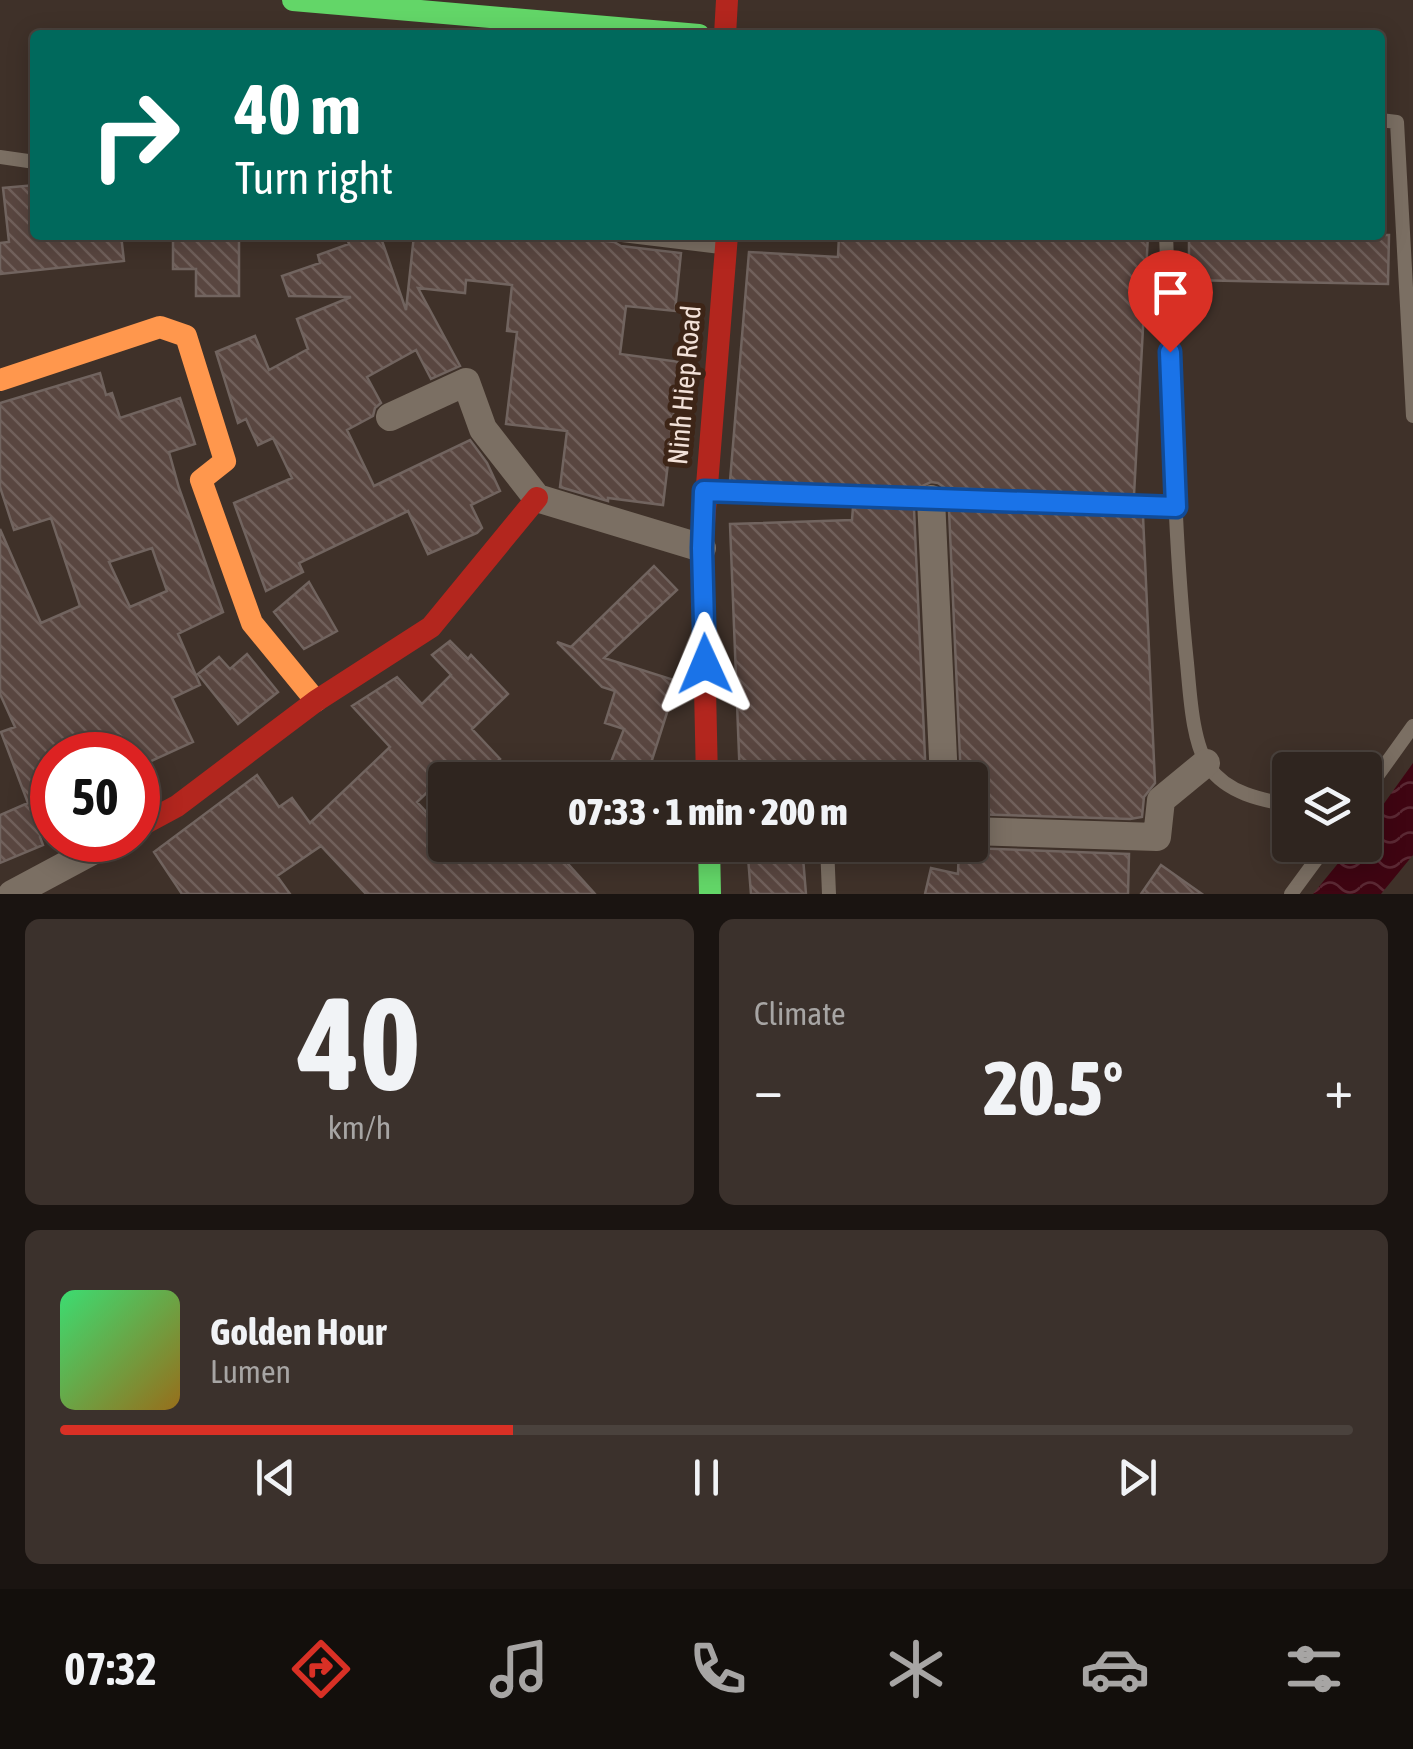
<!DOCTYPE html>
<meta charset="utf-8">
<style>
:root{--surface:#2f251f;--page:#3b312c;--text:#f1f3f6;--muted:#a7a5a4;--line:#4a423d;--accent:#d93025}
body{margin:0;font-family:"Asap Condensed",sans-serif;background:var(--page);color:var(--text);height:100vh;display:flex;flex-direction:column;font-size:38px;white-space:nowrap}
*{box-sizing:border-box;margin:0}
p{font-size:32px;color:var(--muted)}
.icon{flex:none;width:55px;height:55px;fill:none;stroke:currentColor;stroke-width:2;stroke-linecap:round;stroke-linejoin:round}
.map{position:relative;height:894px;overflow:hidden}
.drawer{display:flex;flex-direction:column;gap:25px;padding:25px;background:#1a1411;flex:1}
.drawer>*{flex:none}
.top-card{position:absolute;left:30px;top:30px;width:1355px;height:210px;border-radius:10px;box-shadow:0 5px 25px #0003,0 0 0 2px var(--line);background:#00695c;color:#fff;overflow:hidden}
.fabs{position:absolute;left:1272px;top:752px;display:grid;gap:20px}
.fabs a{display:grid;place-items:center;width:110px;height:110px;border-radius:10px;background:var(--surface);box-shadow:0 5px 25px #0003,0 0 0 2px var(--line);font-size:50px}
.speed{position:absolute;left:30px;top:732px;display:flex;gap:20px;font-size:50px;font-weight:700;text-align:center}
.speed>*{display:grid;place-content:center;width:130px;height:130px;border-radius:50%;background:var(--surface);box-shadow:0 5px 25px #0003,0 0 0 2px var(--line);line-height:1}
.speed .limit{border:15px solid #d22;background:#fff;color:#111}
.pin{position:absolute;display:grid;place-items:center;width:85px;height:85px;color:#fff;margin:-102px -42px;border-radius:50% 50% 50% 0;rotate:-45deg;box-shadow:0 0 10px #0007}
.pin .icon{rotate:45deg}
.me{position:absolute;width:110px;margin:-55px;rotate:359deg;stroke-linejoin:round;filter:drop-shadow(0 0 8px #0008)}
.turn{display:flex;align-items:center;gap:35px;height:210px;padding:0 40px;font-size:45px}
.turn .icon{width:130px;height:130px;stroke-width:2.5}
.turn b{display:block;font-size:70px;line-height:85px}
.big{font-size:75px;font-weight:800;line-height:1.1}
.drawer .tile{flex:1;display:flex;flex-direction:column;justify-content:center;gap:15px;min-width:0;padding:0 35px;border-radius:15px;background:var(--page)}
.drawer .dial{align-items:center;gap:0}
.dial b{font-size:130px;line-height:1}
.song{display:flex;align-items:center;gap:30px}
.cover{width:120px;height:120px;border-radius:15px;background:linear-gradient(135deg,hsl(140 70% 55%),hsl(40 70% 35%))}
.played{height:10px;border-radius:5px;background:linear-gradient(90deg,var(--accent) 35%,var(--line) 35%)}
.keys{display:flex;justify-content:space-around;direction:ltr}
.heat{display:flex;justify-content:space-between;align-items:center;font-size:55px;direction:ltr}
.drawer .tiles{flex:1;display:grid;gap:25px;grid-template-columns:1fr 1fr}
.tile:last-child{grid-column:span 2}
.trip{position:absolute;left:428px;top:762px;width:560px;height:100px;border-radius:10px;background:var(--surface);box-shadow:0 5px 25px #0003,0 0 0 2px var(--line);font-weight:800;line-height:100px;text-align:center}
.tabs{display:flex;height:160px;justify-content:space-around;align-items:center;background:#130f0c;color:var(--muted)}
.tabs .icon{width:70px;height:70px}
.tabs .on{color:var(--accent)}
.tabs b{font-size:45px;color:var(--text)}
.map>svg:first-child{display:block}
.water{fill:url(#water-waves)}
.building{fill:url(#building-back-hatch);stroke:#71645f;stroke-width:2.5;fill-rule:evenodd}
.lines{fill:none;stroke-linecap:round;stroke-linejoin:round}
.lane{stroke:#7b6f63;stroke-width:14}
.street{stroke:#7b6f63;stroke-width:28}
.fast{stroke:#63d668;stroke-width:22}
.slow{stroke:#ff974d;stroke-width:22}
.jam{stroke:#b3261e;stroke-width:22}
.route-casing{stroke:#114b97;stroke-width:25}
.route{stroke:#1a73e8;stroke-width:18}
.labels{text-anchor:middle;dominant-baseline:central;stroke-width:10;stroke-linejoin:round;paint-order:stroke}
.street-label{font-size:28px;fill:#f2e1d8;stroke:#3d2517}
</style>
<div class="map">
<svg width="1413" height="894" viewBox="0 0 1413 894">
<defs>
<pattern id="water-waves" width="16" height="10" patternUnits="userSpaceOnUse" patternTransform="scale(2.5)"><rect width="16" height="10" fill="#3f0512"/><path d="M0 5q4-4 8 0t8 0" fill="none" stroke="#5b2934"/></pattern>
<pattern id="building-back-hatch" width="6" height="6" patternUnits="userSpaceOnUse" patternTransform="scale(2.5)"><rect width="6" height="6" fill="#594640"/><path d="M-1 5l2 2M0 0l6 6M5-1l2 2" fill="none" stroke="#71605b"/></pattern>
</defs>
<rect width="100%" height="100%" fill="#3f3129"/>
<!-- water -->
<path class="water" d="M 1413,763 L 1413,855 L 1381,894 L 1313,894 L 1353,845 L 1365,845 L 1365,830 Z"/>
<!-- building -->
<path class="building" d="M 35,185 L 35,235 L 121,235 L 124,261 L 0,274 L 0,243 L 9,242 L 3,188 Z
M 173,235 L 239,235 L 239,296 L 196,296 L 196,269 L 173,269 Z
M 346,235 L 380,235 L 406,310 L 414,235 L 462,235 L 517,241 L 517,235 L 556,235 L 614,242 L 621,246 L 681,253 L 675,311 L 626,306 L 620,354 L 680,362 L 663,505 L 608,498 L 608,501 L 560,487 L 567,431 L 506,424 L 517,332 L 507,331 L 512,285 L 466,280 L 465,293 L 418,288 L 460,366 L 431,379 L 416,350 L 367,377 L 381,403 L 375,408 L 373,416 L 347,430 L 374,486 L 470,440 L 487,463 L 500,491 L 471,505 L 482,528 L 477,533 L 428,554 L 408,511 L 299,563 L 303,572 L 266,591 L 234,503 L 292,478 L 273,438 L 258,445 L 246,419 L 238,423 L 216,352 L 255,336 L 269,370 L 308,349 L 297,319 L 351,297 L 289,296 L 282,276 L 320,263 L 318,255 L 349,244 Z
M 839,235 L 1148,235 L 1134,495 L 945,488 L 938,483 L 931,482 L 918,488 L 730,481 L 749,252 L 838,257 Z
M 1189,235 L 1389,235 L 1388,284 L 1189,280 Z
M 100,373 L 106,395 L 112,393 L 120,418 L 180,398 L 195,444 L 169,452 L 179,488 L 223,612 L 178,634 L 200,685 L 172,698 L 193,742 L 138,767 L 138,755 L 52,755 L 52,831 L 40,837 L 43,845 L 0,863 L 0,815 L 28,803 L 1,732 L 15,727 L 0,694 L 0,529 L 41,623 L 80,606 L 51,518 L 14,530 L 0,487 L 0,403 ZM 152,548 L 167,591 L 130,607 L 109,562 Z
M 853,507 L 914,509 L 926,780 L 740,780 L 730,524 L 852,520 Z
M 949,510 L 1143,516 L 1155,783 L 1144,797 L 1142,817 L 1130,819 L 970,814 L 970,780 L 961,780 Z
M 654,566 L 677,590 L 604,658 L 677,681 L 651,763 L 683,775 L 683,780 L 629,780 L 607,772 L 624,729 L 605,723 L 615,691 L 602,687 L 557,642 L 571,647 Z
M 309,582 L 337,631 L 304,649 L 274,612 Z
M 450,641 L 468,659 L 471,655 L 508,694 L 472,729 L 500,759 L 478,780 L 440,780 L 417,802 L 445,832 L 445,845 L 551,845 L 595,894 L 366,894 L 321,846 L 277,876 L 290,894 L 182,894 L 154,852 L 257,775 L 279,807 L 292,798 L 310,823 L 390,747 L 352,706 L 397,677 L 422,704 L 451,675 L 432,655 Z
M 247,654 L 278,692 L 238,724 L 198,674 L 219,657 L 230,669 Z
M 747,845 L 802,845 L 806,894 L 751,894 Z
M 959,845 L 969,848 L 1129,854 L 1128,894 L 925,894 L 931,868 L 958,874 Z
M 1161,865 L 1202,894 L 1141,894 Z"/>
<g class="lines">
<!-- lane -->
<path class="lane" d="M 1380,120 L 1397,122 L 1413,416
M 0,157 L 35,162
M 622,235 L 721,247
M 1166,235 C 1172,378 1172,521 1187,663 C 1190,693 1192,743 1209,767 C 1227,793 1261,800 1290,805
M 708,491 L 1176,507
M 1365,793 L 1413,726
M 827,845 L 829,894
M 1291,894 L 1327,845"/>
<!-- street -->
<path class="street" d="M 390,417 L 466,382 L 483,429 L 537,498 L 702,548
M 931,499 L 944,780
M 970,831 L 1157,837 L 1161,800 L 1206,763
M 12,894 L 113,840"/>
<!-- fast -->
<path class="fast" d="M 293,0 L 699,35
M 709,845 L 710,894"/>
<!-- slow -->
<path class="slow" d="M 0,380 L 160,327 L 186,336 L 225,461 L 201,480 L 252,623 L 316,701"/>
<!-- jam -->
<path class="jam" d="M 725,35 L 727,0
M 707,780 L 702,548 L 727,235
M 138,827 L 177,806 L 316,701 L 431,627 L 537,498"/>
</g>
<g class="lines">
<defs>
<path id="route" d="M 705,664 L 702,548 L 704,491 L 1176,507 L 1170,352"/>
</defs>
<!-- route casing -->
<use href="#route" class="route-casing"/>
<!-- route -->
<use href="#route" class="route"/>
</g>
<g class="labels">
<!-- street labels -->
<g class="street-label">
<text transform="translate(684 385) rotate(-85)">Ninh Hiep Road</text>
</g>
</g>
</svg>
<div class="fabs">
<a><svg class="icon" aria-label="layers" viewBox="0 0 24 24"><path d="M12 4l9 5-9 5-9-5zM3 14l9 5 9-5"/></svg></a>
</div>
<div class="speed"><div class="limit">50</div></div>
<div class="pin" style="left:1170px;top:352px;background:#d93025"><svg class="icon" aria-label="arrive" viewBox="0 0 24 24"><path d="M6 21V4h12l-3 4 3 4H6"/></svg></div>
<svg class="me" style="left:705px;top:664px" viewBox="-20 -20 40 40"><path d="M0-17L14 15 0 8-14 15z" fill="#1a73e8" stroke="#fff" stroke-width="4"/></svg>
<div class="trip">07:33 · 1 min · 200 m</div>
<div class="top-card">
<div class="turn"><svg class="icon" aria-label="right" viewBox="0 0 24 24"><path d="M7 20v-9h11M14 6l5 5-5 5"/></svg><div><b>40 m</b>Turn right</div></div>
</div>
</div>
<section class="drawer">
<div class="tiles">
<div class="tile dial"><b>40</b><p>km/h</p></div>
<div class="tile"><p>Climate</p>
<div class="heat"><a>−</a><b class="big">20.5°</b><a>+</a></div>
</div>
<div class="tile">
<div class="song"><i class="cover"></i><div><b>Golden Hour</b><p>Lumen</p></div></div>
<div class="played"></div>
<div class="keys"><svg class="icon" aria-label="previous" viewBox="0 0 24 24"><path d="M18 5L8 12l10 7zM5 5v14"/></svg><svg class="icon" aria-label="pause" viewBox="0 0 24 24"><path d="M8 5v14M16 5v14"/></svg><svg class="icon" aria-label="next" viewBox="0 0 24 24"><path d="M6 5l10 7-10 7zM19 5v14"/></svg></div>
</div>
</div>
</section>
<nav class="tabs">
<b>07:32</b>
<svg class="icon on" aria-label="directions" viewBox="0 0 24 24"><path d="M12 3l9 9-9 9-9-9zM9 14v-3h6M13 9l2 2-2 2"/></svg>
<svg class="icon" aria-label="music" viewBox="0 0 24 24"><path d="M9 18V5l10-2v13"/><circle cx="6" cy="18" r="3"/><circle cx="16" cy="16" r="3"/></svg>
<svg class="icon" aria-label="phone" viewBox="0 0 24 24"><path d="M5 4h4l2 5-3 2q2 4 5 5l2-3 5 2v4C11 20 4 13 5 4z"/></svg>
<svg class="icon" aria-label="climate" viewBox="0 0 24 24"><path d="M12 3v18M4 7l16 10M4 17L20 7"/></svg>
<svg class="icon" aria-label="car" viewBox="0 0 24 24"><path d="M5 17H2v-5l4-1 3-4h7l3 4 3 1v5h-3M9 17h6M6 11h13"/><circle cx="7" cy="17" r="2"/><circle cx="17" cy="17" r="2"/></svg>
<svg class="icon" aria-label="filters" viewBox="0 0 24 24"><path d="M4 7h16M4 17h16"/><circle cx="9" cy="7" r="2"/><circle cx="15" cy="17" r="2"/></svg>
</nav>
